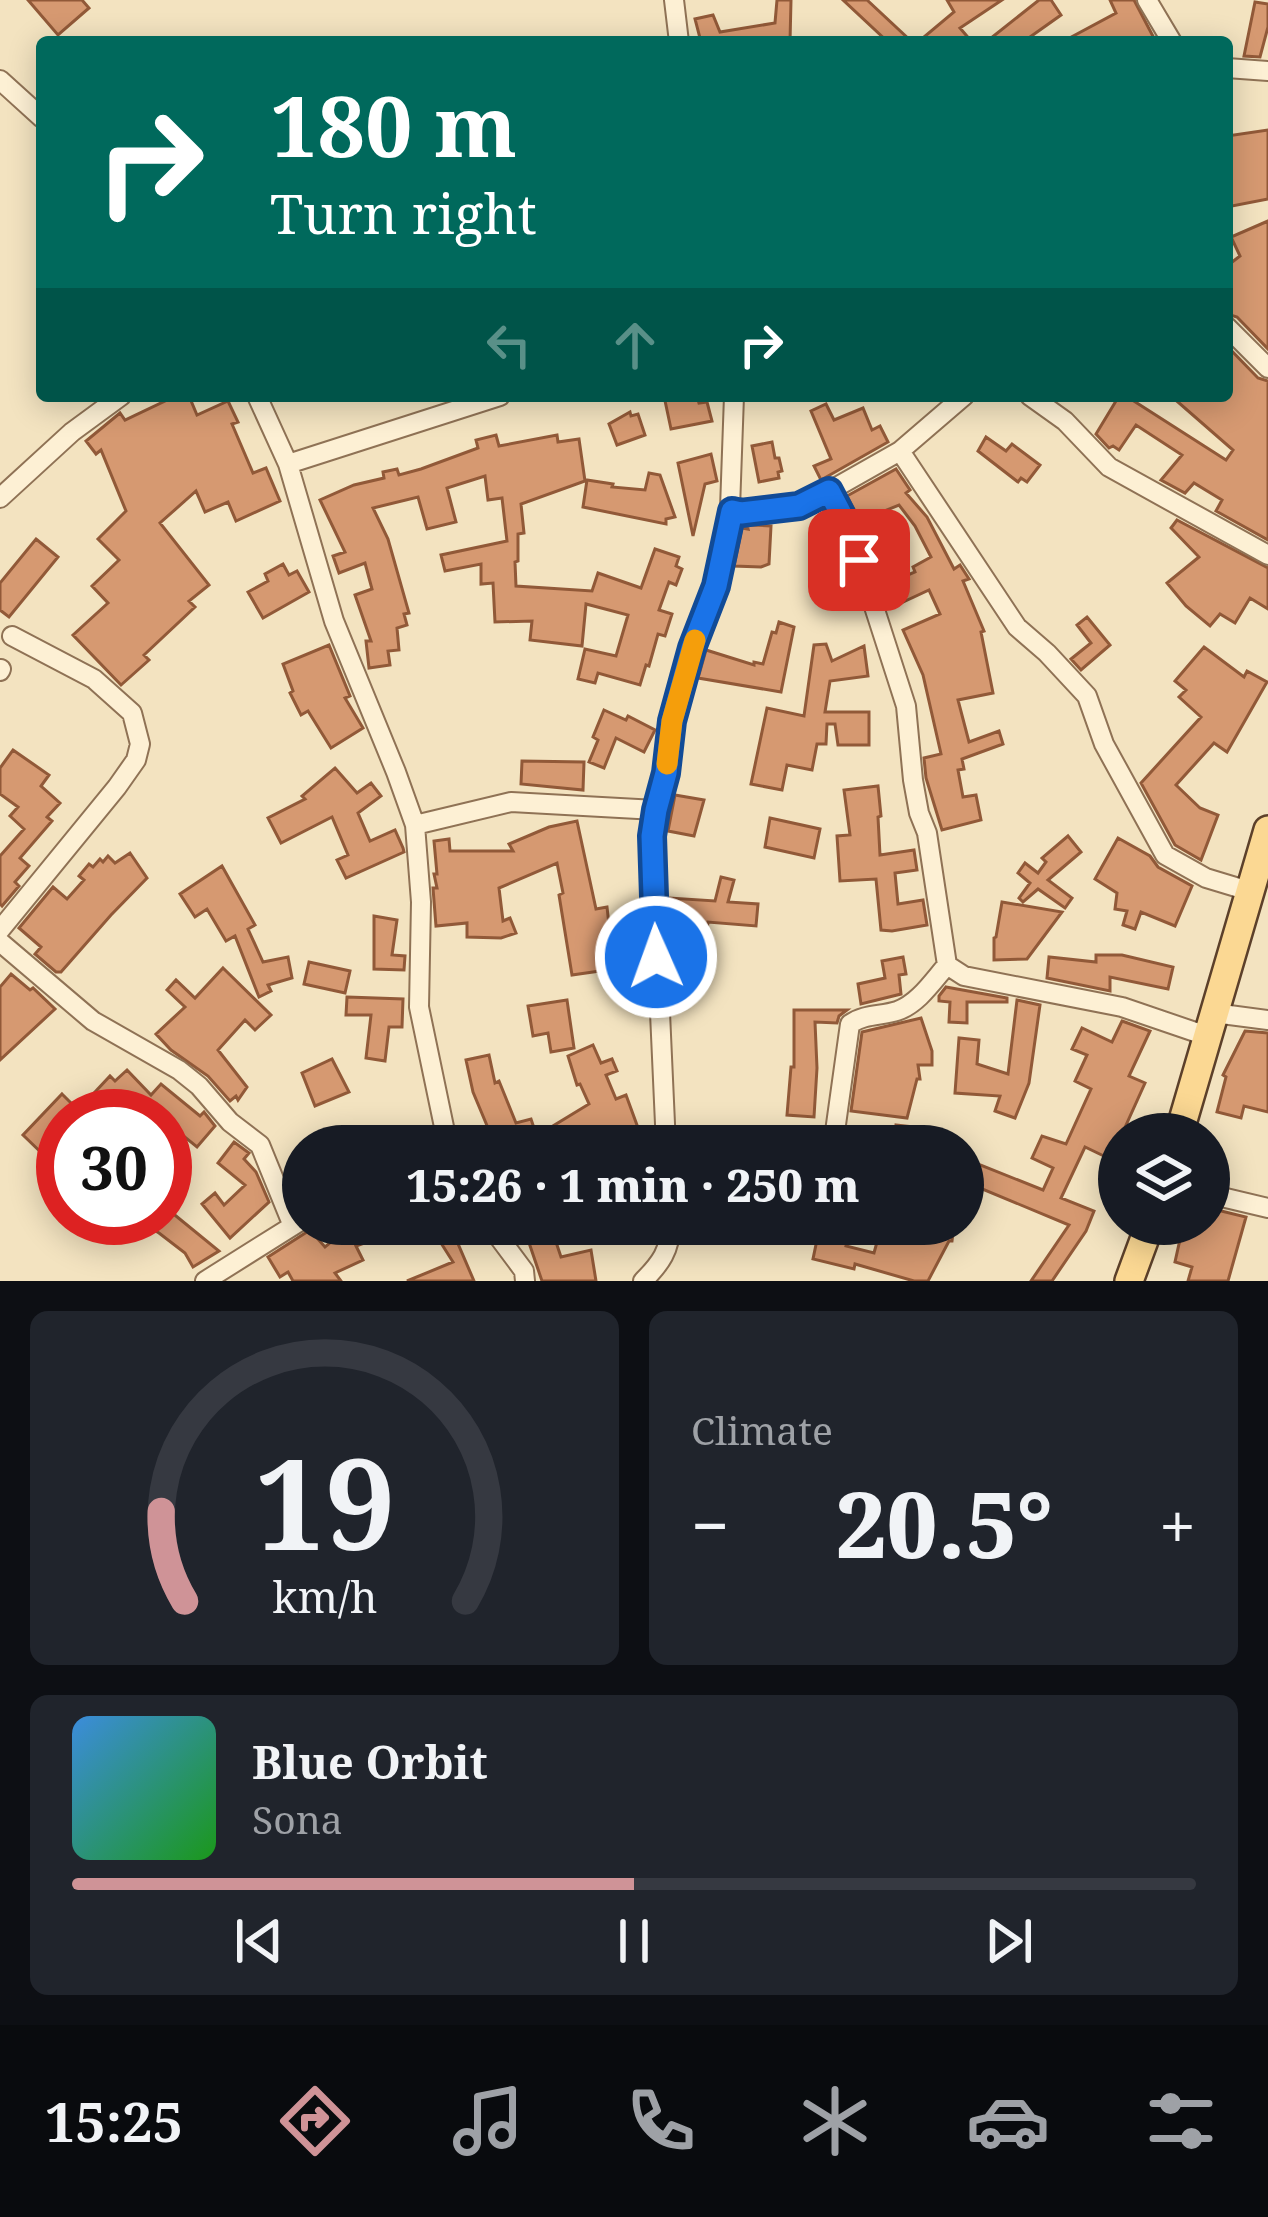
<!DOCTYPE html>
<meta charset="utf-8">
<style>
:root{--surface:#171b24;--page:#20242c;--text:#f1f3f6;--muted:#9ea1a6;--line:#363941;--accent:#cf9397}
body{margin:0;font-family:"Noto Serif",serif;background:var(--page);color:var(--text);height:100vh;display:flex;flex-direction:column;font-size:45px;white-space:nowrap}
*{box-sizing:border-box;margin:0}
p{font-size:39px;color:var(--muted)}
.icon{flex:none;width:66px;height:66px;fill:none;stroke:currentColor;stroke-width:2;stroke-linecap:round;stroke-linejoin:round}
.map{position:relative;height:1281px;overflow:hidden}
.panel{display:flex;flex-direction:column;gap:30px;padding:30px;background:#0d0f14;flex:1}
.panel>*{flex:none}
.guide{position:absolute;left:36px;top:36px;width:1197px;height:366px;border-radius:12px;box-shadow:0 6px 30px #0003;background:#00695c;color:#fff;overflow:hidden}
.tools{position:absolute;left:1098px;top:1113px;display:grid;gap:24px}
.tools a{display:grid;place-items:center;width:132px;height:132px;border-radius:50%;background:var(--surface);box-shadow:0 6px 30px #0003;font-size:60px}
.speed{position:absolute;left:36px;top:1089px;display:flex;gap:24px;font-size:60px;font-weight:700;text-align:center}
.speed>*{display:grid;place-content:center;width:156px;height:156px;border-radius:50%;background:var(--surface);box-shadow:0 6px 30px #0003;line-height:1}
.speed .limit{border:18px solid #d22;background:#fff;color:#111}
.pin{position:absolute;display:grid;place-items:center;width:102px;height:102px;color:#fff;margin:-51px;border-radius:24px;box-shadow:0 6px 18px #0006}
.me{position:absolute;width:132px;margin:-66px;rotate:358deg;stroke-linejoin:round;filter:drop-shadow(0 0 9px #0008)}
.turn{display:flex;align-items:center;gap:42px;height:252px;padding:0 36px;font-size:54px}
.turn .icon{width:156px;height:156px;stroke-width:2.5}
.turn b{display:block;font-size:84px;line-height:102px}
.lanes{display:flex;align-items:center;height:114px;padding:0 36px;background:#0003;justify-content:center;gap:60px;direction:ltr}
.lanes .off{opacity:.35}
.big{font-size:90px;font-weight:800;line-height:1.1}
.panel .card{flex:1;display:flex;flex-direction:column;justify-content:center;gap:18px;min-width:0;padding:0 42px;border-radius:18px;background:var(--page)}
.panel .dial{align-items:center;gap:0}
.dial svg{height:312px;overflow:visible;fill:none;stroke:var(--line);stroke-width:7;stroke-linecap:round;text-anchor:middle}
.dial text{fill:var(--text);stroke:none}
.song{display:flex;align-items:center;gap:36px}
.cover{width:144px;height:144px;border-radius:18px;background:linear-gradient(135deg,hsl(210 70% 55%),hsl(120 70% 35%))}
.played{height:12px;border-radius:6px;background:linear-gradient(90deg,var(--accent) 50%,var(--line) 50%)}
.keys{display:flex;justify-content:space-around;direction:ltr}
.heat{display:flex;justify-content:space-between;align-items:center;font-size:66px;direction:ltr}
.panel .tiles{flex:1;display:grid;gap:30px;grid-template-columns:1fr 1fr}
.card:last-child{grid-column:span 2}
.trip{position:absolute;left:282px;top:1125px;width:702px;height:120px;border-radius:60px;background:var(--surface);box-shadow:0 6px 30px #0003;font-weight:800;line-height:120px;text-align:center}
.tabs{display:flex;height:192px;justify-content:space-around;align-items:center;background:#090b0e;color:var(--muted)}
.tabs .icon{width:84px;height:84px}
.tabs .selected{color:var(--accent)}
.tabs b{font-size:54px;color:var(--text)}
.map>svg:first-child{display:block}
.building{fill:#d69971;stroke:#915938;stroke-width:3}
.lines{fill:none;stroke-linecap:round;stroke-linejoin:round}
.minor-casing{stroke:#8f7255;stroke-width:22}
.primary-casing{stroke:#5c402a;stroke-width:32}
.minor{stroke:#fdf0d4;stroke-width:18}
.primary{stroke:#fbd893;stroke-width:27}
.route-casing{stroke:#114b97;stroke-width:30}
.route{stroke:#1a73e8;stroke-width:21}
.slow{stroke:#f59e0b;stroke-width:21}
</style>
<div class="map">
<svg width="1268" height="1281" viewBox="0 0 1268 1281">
<rect width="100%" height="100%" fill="#f3e3c0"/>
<!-- building -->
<path class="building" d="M 28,0 L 82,0 L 89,8 L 58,35 Z
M 777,0 L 791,0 L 790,42 L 759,40 L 760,42 L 701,42 L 695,19 L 713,15 L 720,32 L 775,23 Z
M 843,0 L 867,0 L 912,42 L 888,42 Z
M 947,0 L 1002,0 L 960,28 L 972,42 L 918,42 L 954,12 Z
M 1039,0 L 1051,0 L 1061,15 L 1023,42 L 986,42 Z
M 1110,0 L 1134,0 L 1156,42 L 1062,42 L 1116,13 Z
M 1255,2 L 1268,4 L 1268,27 L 1260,57 L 1244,56 Z
M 1268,130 L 1268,199 L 1227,207 L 1227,136 Z
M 1268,221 L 1268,349 L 1237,317 L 1227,314 L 1227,266 L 1240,256 L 1231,237 Z
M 1227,346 L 1258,378 L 1268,381 L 1268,540 L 1216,511 L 1222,500 L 1194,483 L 1185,493 L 1161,480 L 1182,455 L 1136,425 L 1119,450 L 1113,446 L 1109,448 L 1096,434 L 1119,396 L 1126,396 L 1226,460 L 1233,450 L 1171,396 L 1227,396 Z
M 165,396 L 189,396 L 197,415 L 228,401 L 238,422 L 232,424 L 253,473 L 266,468 L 280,501 L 236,521 L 228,502 L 205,512 L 196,491 L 160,523 L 209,585 L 189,601 L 195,607 L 144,655 L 149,660 L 121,685 L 73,635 L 108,603 L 92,586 L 119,560 L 98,539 L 126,511 L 101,450 L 96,454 L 86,441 L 120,413 L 125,420 L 167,400 Z
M 664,396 L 697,396 L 699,403 L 707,402 L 712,421 L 671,429 Z
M 826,404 L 834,420 L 863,408 L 872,430 L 880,426 L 888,442 L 821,480 L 814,466 L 831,459 L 811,411 Z
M 630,412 L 631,416 L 638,414 L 645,435 L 617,445 L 609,424 Z
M 496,435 L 499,446 L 557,435 L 558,442 L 579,439 L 585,481 L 521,504 L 524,533 L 518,534 L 518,561 L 515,562 L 516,586 L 592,591 L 598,573 L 641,588 L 655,549 L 679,557 L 676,566 L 682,569 L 676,585 L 669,582 L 659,610 L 672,614 L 665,636 L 658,634 L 649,666 L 646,665 L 640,685 L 598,673 L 595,683 L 578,679 L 585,649 L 616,656 L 628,615 L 586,604 L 582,646 L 530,640 L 532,621 L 495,622 L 493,583 L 481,584 L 481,564 L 445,571 L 441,555 L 507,541 L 502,498 L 488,500 L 485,476 L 447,488 L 456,522 L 427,529 L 418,497 L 373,508 L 388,539 L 409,613 L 404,614 L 407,625 L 397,628 L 399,650 L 388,651 L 390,665 L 369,668 L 366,641 L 371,641 L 355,595 L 372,589 L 365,563 L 339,573 L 333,556 L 345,552 L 320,500 L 354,485 L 384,478 L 383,472 L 397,469 L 399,475 L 421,469 L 478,448 L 476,440 Z
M 986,437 L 1006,451 L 1012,444 L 1040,465 L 1027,482 L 1021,478 L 1018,482 L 978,451 Z
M 772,442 L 775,458 L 779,458 L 782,471 L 778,472 L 779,478 L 759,482 L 752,446 Z
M 711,454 L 717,481 L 705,484 L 693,536 L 678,463 Z
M 896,469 L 910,490 L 906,493 L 927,517 L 954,569 L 960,565 L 969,579 L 963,581 L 984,631 L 981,632 L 993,693 L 958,700 L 969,742 L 999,731 L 1003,744 L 962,759 L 964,769 L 958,770 L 963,797 L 976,795 L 981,820 L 942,830 L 926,778 L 924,758 L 941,754 L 923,675 L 903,630 L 940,614 L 929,590 L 901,603 L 899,598 L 887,602 L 879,577 L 886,575 L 889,583 L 915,572 L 913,567 L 931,557 L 915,526 L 899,505 L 860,521 L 847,496 Z
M 649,473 L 660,475 L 675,517 L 666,519 L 666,524 L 583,507 L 587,480 L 613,484 L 612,487 L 645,490 Z
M 1177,520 L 1268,568 L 1268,609 L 1250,598 L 1235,623 L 1220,614 L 1210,626 L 1186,606 L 1167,583 L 1199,557 L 1171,528 Z
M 753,525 L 771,526 L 769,564 L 761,567 L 734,566 L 742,528 L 748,529 L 747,526 Z
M 36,539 L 58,557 L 9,617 L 0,610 L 0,583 Z
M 283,564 L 289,575 L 297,571 L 309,592 L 263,618 L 248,592 L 268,581 L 265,574 Z
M 1087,617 L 1110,645 L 1081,670 L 1071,659 L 1091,643 L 1077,625 Z
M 779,622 L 794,627 L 781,692 L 698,678 L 706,650 L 754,665 L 754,662 L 763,664 L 772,632 L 776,633 Z
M 826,644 L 832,661 L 864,646 L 868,676 L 830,681 L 825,712 L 869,712 L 869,745 L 838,745 L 835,724 L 827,724 L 826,744 L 817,744 L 812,770 L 787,765 L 782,790 L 751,784 L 767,708 L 804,716 L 814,645 Z
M 329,645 L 350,696 L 345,698 L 363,728 L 331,748 L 308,711 L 301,715 L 290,693 L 293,691 L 283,664 Z
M 1204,647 L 1244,677 L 1247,671 L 1267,682 L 1227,752 L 1214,743 L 1176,785 L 1200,808 L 1218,815 L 1201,860 L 1175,845 L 1141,783 L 1201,717 L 1179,697 L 1186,690 L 1175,681 Z
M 604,710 L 626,720 L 628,716 L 655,730 L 644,752 L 616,738 L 604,768 L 589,762 L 598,740 L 593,737 Z
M 13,750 L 49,775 L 41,786 L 60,803 L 47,817 L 52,821 L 20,858 L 29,866 L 15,882 L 19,886 L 2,906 L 0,904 L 0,856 L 24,829 L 10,816 L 18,807 L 0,794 L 0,768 Z
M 522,761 L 584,762 L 583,790 L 521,784 Z
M 335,768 L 357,793 L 371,783 L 381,796 L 358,813 L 370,841 L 395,830 L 403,848 L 404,852 L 346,878 L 337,860 L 348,855 L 332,817 L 281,843 L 268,818 L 305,799 L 302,796 Z
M 878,786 L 881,816 L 878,817 L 880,855 L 914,850 L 917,870 L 895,873 L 898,904 L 923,900 L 927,925 L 892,931 L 881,930 L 876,879 L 840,881 L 837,836 L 850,835 L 844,790 Z
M 675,795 L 704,800 L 694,836 L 668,831 Z
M 770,818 L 820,829 L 814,858 L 765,847 Z
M 577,821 L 596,909 L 607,907 L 614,969 L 572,975 L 559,895 L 563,893 L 557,863 L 499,888 L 503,921 L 510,918 L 516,933 L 501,938 L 467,937 L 467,923 L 436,926 L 433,888 L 437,888 L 434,874 L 437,874 L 434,841 L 449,839 L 450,851 L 513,851 L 509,844 L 549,827 Z
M 1068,836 L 1081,852 L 1048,880 L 1072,898 L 1065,908 L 1038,889 L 1023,902 L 1019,898 L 1030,883 L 1018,873 L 1025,863 L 1038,873 L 1046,862 L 1042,858 Z
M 1118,838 L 1150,856 L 1158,867 L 1192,886 L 1175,926 L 1141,912 L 1135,929 L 1123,925 L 1127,911 L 1115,909 L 1117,893 L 1095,879 Z
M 130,853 L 147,878 L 111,915 L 61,972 L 56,972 L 35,954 L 41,947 L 19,928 L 53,887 L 67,899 L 84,880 L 79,876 L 89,864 L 93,867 L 100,859 L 103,862 L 108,856 L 115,863 Z
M 222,866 L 255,925 L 248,929 L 263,962 L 288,957 L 292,978 L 268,985 L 271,991 L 259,997 L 235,936 L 226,941 L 207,909 L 195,917 L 180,894 Z
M 721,877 L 734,880 L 728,902 L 758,904 L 756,926 L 708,922 L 704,953 L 686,951 L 690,921 L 669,920 L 670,898 L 715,901 Z
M 1002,902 L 1062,912 L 1027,959 L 994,960 L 994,938 L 996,937 Z
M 374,916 L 397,920 L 392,955 L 405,956 L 404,970 L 374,969 Z
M 1096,955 L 1122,955 L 1173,967 L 1168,989 L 1110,977 L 1110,991 L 1047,978 L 1049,957 L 1096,962 Z
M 903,957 L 906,974 L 899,975 L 901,994 L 861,1004 L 858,984 L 885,978 L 882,961 Z
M 309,962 L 350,971 L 345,993 L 304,984 Z
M 223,968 L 271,1015 L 255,1030 L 245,1020 L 218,1050 L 247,1087 L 238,1100 L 236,1096 L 230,1101 L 208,1076 L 171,1050 L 156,1034 L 185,1007 L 167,990 L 176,980 L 195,998 Z
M 11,974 L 30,990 L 33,988 L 55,1009 L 0,1060 L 0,987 Z
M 946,987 L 1007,998 L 1007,1002 L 967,1002 L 967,1023 L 949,1022 L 950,1002 L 939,1001 L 939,996 Z
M 347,997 L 403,999 L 402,1027 L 389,1027 L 385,1061 L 366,1058 L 371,1015 L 346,1015 Z
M 567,1000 L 574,1048 L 551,1052 L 548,1033 L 533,1036 L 528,1006 Z
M 1017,1000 L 1040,1005 L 1029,1083 L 1015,1118 L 995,1111 L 1000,1096 L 955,1093 L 959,1038 L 979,1040 L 977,1064 L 1008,1074 Z
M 794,1010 L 847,1010 L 839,1016 L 837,1023 L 815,1022 L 817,1068 L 814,1117 L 787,1115 L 791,1067 L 794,1067 Z
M 921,1018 L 932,1051 L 932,1065 L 918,1065 L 920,1079 L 917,1079 L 907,1118 L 851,1111 L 862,1032 Z
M 1122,1021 L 1150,1031 L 1129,1076 L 1145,1083 L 1122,1134 L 1119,1134 L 1119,1156 L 1110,1152 L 1108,1158 L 1085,1147 L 1061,1198 L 1094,1211 L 1086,1231 L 1052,1281 L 1031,1281 L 1069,1225 L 963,1181 L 963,1158 L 1043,1190 L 1053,1168 L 1032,1158 L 1042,1136 L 1066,1144 L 1091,1089 L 1075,1081 L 1087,1055 L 1072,1049 L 1082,1028 L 1112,1042 Z
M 1245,1031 L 1268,1033 L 1268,1112 L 1244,1106 L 1241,1118 L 1217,1112 L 1226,1077 L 1223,1075 Z
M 593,1045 L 601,1063 L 612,1059 L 617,1071 L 606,1075 L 616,1099 L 626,1095 L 641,1136 L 652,1132 L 652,1146 L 618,1146 L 623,1138 L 579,1146 L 560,1146 L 548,1129 L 589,1104 L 580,1084 L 577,1085 L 568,1056 Z
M 489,1055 L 495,1083 L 499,1081 L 516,1123 L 531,1119 L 535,1131 L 514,1137 L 518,1146 L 466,1146 L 463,1135 L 488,1128 L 473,1092 L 466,1060 Z
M 332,1059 L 349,1092 L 315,1106 L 302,1073 Z
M 127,1070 L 151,1095 L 161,1084 L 200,1116 L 204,1112 L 215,1126 L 197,1147 L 165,1121 L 165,1116 L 118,1116 L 95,1092 L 110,1076 L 115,1081 Z
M 62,1094 L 84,1116 L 63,1116 L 63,1156 L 54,1165 L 23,1135 Z
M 896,1125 L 933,1129 L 934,1146 L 894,1146 Z
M 234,1142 L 249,1153 L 244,1159 L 256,1172 L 269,1202 L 230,1238 L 202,1204 L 215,1193 L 224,1205 L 245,1185 L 218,1163 Z
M 165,1207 L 219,1251 L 193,1267 L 185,1253 L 159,1233 L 133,1218 L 165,1218 Z
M 1209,1208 L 1246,1217 L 1228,1281 L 1188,1281 L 1192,1267 L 1175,1262 L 1179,1244 L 1186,1224 L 1209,1224 Z
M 319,1224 L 411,1224 L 412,1226 L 356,1246 L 363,1260 L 335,1273 L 341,1281 L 293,1281 L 288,1272 L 280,1277 L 268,1257 L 310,1230 L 325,1247 L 330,1243 Z
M 429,1224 L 460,1224 L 465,1233 L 456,1239 L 474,1281 L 407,1281 L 453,1262 Z
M 537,1224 L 550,1224 L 561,1257 L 591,1250 L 596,1281 L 542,1281 L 524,1228 Z
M 882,1224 L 954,1224 L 952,1241 L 949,1241 L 928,1281 L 914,1281 L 855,1264 L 854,1269 L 813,1259 L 818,1235 L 830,1238 L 832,1230 L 849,1234 L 846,1246 L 874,1253 Z"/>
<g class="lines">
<defs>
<path id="minor" d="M 674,0 L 679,42
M 1147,0 L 1172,42
M 1227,68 L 1268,71
M 0,80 L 42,118
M 1227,327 L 1268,368
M 257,396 L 288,464 L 334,621 L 396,772 L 415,825 L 421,902 L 419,1007 L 448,1146
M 734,396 L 730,508 L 741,513 L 810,502 L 900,451 L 964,396
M 1030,396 L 1065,421 L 1109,467 L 1268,555
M 900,451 L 1017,627 L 1047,653 L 1087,696 L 1104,744 L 1165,855 L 1206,878 L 1249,891
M 288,464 L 500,396
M 829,491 L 849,529 L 906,706 L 913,780 L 919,813 L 927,833 L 947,965 L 964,976 L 1122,1007 L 1207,1036
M 0,498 L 72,432 L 121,396
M 0,671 L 1,669
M 415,825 L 511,802 L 656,810
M 0,930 L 117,787 L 136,760 L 140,744 L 132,713 L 94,679 L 12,636
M 0,942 L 93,1021 L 179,1070 L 199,1086 L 230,1122 L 260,1145 L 293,1226
M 1214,1013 L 1268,1020
M 666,1146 L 652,835 L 666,773 L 672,721 L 692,648 L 716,586 L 732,511
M 833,1146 L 850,1024 C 864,1014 881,1016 897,1011 C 918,1004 933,981 947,965
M 1209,1194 L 1268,1208
M 489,1224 L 524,1271 L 525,1281
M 205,1281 L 299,1222
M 643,1281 C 660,1264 671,1250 670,1224"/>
<path id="primary" d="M 1179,1134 L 1268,830
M 1129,1281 L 1150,1224"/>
</defs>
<!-- minor casing -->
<use href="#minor" class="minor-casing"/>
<!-- primary casing -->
<use href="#primary" class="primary-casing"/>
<!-- minor -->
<use href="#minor" class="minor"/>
<!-- primary -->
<use href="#primary" class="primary"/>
</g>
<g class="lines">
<defs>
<path id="route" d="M 656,957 L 652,836 L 656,810 L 666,773 L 672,721 L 692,648 L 716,586 L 732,511 L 741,513 L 799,506 L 829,491 L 849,529 L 859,560"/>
</defs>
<!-- route casing -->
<use href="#route" class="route-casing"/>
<!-- route -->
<use href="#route" class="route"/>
<!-- slow -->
<path class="slow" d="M 667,764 L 672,721 L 695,640"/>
</g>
</svg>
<div class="tools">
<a><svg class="icon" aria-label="layers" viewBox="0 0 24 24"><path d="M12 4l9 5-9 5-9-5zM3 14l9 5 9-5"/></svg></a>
</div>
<div class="speed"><div class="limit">30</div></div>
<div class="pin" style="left:859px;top:560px;background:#d93025"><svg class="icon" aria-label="arrive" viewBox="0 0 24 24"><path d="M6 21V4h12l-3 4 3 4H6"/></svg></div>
<svg class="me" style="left:656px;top:957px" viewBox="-20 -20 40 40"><circle r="17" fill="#1a73e8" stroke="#fff" stroke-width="3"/><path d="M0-11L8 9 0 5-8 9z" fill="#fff"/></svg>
<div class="trip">15:26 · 1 min · 250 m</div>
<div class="guide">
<div class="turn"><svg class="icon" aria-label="right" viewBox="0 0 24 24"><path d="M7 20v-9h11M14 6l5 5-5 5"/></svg><div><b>180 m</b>Turn right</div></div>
<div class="lanes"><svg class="icon off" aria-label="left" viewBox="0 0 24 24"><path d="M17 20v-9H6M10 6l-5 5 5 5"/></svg><svg class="icon off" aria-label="ahead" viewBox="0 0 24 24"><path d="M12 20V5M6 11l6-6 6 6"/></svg><svg class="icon" aria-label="right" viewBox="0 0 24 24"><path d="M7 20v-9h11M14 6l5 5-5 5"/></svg></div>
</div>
</div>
<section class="panel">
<div class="tiles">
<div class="card dial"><svg viewBox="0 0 100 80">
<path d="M14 69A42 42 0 1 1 86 69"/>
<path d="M14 69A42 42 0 0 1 8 46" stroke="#cf9397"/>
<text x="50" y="56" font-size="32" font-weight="700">19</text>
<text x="50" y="72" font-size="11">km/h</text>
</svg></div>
<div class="card"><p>Climate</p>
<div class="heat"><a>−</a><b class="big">20.5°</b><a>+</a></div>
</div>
<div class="card">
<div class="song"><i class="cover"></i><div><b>Blue Orbit</b><p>Sona</p></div></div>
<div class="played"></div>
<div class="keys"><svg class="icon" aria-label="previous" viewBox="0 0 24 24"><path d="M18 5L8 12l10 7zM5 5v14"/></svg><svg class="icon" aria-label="pause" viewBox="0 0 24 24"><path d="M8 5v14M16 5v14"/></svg><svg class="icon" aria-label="next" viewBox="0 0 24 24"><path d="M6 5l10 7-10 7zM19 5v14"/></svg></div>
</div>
</div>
</section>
<nav class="tabs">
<b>15:25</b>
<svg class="icon selected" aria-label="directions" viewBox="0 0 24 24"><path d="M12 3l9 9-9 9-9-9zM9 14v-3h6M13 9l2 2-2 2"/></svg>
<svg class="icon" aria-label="music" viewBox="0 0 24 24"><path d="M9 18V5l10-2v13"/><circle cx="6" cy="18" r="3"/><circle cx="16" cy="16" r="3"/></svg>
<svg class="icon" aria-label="phone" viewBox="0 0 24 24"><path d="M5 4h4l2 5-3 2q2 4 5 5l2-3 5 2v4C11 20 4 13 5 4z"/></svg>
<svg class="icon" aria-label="climate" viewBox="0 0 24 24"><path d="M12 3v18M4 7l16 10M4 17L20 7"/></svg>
<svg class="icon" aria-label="car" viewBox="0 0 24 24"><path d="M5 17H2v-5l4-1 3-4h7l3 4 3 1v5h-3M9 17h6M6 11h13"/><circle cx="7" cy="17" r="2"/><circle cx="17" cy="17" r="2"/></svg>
<svg class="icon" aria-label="filters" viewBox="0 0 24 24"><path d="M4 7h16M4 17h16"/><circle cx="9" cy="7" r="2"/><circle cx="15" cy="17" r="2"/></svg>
</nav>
